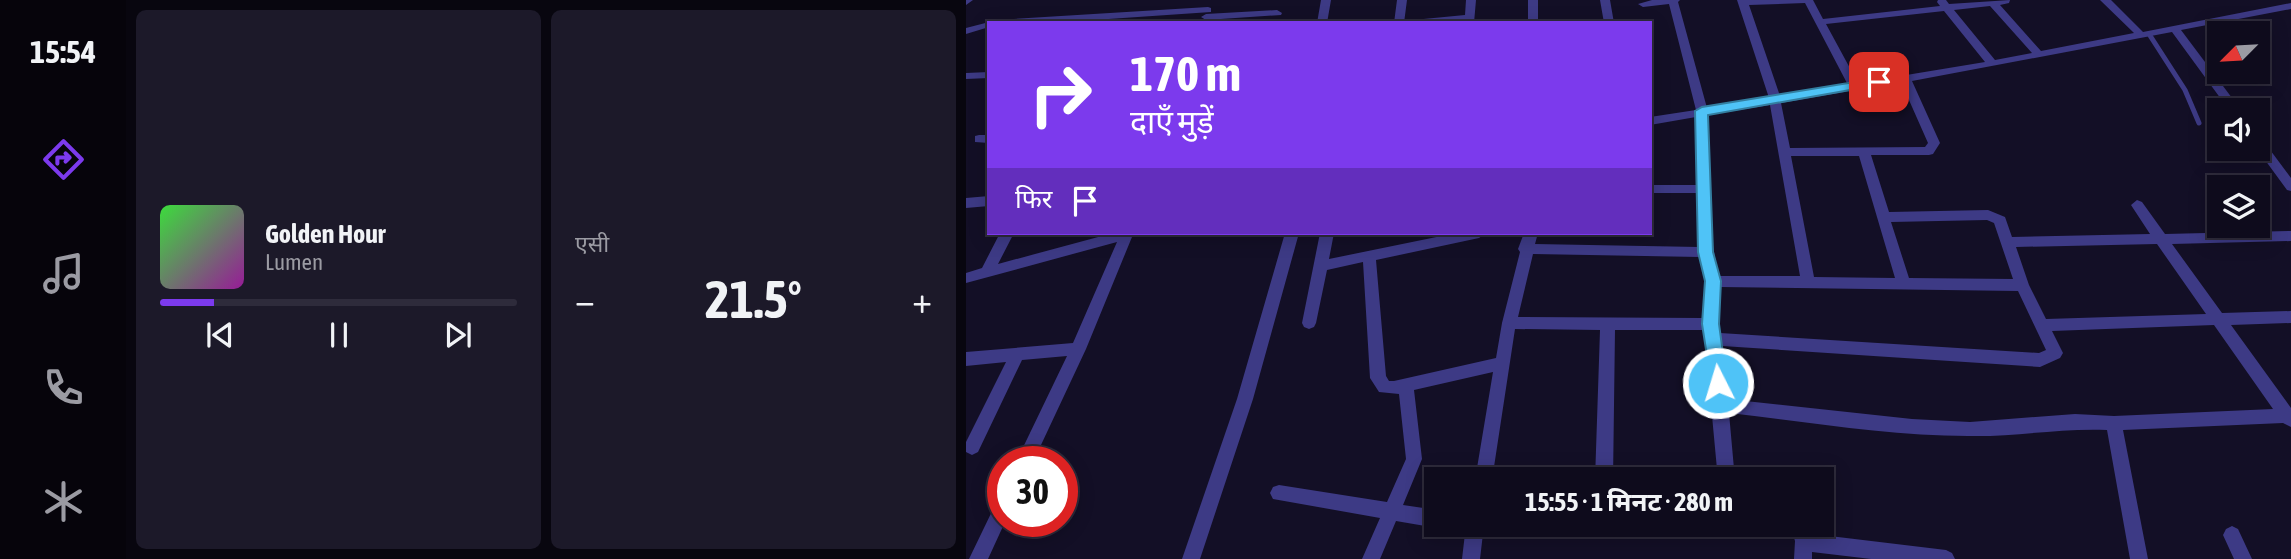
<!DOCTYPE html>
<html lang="hi">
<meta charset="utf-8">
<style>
:root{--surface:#0e0b1c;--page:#1c1929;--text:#f1f3f6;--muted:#9b9ba3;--line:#2e2b3b;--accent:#7c3aed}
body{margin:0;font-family:"Asap Condensed","Noto Sans Devanagari",sans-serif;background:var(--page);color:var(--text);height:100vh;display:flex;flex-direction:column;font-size:26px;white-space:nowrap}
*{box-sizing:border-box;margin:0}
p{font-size:23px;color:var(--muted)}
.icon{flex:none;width:38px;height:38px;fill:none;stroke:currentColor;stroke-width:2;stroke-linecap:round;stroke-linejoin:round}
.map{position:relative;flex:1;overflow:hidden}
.panel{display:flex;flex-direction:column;gap:10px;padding:10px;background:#08060f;width:840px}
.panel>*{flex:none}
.banner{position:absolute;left:21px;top:21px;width:665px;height:214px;border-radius:0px;box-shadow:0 4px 18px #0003,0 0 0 2px var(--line);background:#7c3aed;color:#fff;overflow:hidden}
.needle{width:46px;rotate:246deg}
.fabs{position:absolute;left:1241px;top:21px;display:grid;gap:14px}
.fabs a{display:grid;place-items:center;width:63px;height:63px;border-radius:0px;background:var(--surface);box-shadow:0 4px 18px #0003,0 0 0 2px var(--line);font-size:35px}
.speed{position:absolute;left:21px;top:446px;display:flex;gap:14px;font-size:35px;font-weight:700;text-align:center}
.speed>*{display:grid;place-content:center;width:91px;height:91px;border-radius:50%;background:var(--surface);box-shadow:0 4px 18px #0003,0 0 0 2px var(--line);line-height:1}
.speed .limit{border:10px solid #d22;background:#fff;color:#111}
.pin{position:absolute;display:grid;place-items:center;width:60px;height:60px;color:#fff;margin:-30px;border-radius:14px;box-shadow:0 4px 10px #0006}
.me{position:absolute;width:77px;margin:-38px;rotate:355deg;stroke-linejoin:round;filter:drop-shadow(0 0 5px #0008)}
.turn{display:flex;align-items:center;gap:24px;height:147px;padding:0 28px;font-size:32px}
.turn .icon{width:91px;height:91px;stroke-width:2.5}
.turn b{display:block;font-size:49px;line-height:60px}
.then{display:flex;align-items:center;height:66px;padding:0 28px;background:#0003;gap:14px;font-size:26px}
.big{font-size:52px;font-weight:700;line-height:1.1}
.panel .tile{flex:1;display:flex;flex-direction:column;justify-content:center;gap:10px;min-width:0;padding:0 24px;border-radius:10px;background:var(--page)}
.song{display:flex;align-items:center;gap:21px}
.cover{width:84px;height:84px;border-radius:10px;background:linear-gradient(135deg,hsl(120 70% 55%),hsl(300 70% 35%))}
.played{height:7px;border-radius:4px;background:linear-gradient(90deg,var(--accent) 15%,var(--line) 15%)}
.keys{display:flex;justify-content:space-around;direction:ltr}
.heat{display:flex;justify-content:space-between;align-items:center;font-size:38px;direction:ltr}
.panel .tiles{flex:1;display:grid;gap:10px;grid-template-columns:repeat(2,1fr)}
.trip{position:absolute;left:458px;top:467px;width:410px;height:70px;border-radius:0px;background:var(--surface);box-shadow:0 4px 18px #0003,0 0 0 2px var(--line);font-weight:700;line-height:70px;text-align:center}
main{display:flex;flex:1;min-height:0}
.tab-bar{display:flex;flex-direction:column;width:126px;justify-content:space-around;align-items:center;background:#06040b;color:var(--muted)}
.tab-bar .icon{width:49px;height:49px}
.tab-bar .current{color:var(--accent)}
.tab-bar b{font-size:32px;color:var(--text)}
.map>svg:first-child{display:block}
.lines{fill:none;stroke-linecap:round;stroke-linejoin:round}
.service{stroke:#3d3a85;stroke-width:5}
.minor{fill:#3d3a85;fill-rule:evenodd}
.route{fill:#4fc3f7;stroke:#337fa1;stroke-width:2}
</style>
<main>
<nav class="tab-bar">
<b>15:54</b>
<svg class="icon current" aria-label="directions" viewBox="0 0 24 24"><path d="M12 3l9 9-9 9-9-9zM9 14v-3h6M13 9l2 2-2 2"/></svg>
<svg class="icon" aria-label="music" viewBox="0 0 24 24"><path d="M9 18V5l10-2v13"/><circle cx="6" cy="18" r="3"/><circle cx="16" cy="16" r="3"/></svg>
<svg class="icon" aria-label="phone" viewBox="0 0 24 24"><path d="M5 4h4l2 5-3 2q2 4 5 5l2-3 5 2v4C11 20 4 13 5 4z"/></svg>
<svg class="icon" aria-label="climate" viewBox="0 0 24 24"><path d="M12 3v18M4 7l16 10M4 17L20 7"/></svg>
</nav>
<section class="panel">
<div class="tiles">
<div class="tile">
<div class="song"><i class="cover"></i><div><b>Golden Hour</b><p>Lumen</p></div></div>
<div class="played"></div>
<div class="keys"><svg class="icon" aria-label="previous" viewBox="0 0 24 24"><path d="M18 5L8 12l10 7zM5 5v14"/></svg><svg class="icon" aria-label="pause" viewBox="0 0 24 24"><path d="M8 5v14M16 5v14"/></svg><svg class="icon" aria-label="next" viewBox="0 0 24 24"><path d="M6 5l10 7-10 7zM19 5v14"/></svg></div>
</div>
<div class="tile"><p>एसी</p>
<div class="heat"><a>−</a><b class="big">21.5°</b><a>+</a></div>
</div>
</div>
</section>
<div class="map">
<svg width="1325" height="559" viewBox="0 0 1325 559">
<rect width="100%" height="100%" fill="#130f26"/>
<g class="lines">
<!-- service -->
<path class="service" d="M 1183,34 L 1219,90 L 1233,123"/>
<!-- minor -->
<path class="minor" d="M 0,0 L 7,0 L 0,5 Z
M 355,0 L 365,0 L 361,23 L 351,23 Z
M 431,0 L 441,0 L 438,23 L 428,23 Z
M 500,0 L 510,0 L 508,23 L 442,23 L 447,20 L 499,15 Z
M 562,0 L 572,0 L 572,23 L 562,23 Z
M 634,0 L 644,0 L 648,23 L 638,23 Z
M 686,0 L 714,0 L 712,2 L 741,108 L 803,98 L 771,0 L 847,0 L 857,19 L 974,6 L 971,2 L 972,0 L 980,0 L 983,4 L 1044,0 L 1043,3 L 1034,5 L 1075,51 L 1168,33 L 1134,0 L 1145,0 L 1177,32 L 1325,3 L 1325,9 L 1215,30 L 1275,110 L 1263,110 L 1206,32 L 946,81 L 974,143 L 967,154 L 963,155 L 905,155 L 923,212 L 1022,210 L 1039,217 L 1046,237 L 1184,234 L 1165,205 L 1171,200 L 1176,202 L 1199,234 L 1325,231 L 1325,241 L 1206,244 L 1256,313 L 1325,311 L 1325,323 L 1265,325 L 1325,408 L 1325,427 L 1317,423 L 1157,430 L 1182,559 L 1164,559 L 1141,430 C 1094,428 1049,437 1002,436 C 923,436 842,422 763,413 L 769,480 L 752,480 L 738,330 L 649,330 L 647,480 L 629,480 L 634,330 L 549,329 L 526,480 L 509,480 L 527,372 L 448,390 L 456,459 L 437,505 L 471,510 L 471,525 L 477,525 L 471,528 L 430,521 L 414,559 L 396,559 L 414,518 L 307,499 L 304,493 L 307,487 L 313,485 L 421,502 L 440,459 L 433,394 L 413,392 L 404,378 L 397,262 L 361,270 L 350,323 L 348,327 L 343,329 L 338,327 L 336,323 L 354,233 L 368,233 L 363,259 L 490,233 L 520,233 L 513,238 L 410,260 L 420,376 L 423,381 L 428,381 L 530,358 L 536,323 L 554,252 L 552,249 L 558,233 L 572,233 L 569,244 L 733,247 L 730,193 L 684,193 L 684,185 L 730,185 L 730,117 L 684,125 L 684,117 L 730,110 L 703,4 L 677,7 L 672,4 ZM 839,3 L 882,85 L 814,96 L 783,5 ZM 1024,6 L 1066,53 L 1029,60 L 988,10 ZM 978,11 L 1019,62 L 892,83 L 860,24 ZM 935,82 L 962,143 L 959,147 L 824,148 L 815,103 ZM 804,105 L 834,276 L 753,276 C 740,224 742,168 742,115 ZM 825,156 L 893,156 L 929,278 L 848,277 ZM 1021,220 L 1028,223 L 1047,279 L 943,278 L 925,222 ZM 1191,244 L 1240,314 L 1080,319 L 1063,285 L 1050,247 ZM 567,254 L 734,257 L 740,281 L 737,318 L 552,317 ZM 754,287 L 1052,291 L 1080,350 L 1073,353 L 754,333 L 751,324 ZM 1248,325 L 1307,409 L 1148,416 L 1109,414 L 1004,422 L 946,419 L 761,399 L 756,346 L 1074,367 L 1094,358 L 1097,353 L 1086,331 Z
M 242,7 L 245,8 L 245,12 L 84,23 L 23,23 L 23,27 L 0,34 L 0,28 L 31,20 Z
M 311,10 L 316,13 L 315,15 L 240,20 L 235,17 L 240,14 Z
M 23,72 L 23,78 L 0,79 L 0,73 Z
M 13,135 L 23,135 L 23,143 L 9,142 L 9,136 Z
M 1292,138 L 1296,139 L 1325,178 L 1325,191 L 1321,190 L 1291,149 Z
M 23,196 L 23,206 L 0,208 L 0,198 Z
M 34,233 L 48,233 L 32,264 L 147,233 L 171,233 L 166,237 L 120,349 L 67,462 L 50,462 L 101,356 L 56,360 L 12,452 L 6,455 L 0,452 L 0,442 L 40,362 L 0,366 L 0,352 L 107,343 L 151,242 L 0,283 L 0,273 L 16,268 Z
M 319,233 L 333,233 L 287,399 L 234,559 L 216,559 L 271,399 Z
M 37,499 L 37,522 L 39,522 L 22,559 L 3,559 L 31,501 Z
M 500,525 L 518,525 L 514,559 L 496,559 Z
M 824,525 L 842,525 L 845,533 L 847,534 L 980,550 L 986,553 L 989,559 L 905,559 L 846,552 L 846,559 L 828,559 L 829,541 Z
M 1266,526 L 1272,529 L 1286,559 L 1268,559 L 1257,535 L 1260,529 Z"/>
</g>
<!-- route -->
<path class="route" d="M 913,78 L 919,82 L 918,84 L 742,115 L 747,252 L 755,281 L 753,324 L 761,383 L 758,388 L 746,388 L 736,324 L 739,281 L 732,252 L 729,111 L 736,107 Z"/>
</svg>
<div class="fabs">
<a><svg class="needle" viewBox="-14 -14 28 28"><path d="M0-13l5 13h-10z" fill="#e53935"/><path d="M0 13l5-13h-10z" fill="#9b9ba3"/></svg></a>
<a><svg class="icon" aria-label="sound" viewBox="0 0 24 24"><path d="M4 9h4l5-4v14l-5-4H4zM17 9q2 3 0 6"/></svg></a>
<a><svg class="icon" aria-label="layers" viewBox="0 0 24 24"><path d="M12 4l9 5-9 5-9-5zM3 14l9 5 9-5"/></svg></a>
</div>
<div class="speed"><div class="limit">30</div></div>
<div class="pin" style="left:913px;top:82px;background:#d93025"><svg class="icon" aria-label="arrive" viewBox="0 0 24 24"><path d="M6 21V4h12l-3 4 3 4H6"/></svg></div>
<svg class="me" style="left:752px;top:383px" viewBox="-20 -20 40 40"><circle r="17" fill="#4fc3f7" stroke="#fff" stroke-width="3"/><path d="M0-11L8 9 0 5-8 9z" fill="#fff"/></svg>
<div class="trip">15:55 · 1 मिनट · 280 m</div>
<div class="banner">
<div class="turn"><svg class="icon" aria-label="right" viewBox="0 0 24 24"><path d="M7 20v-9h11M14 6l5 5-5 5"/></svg><div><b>170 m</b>दाएँ मुड़ें</div></div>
<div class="then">फिर<svg class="icon" aria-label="arrive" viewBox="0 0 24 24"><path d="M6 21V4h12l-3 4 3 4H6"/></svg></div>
</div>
</div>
</main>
